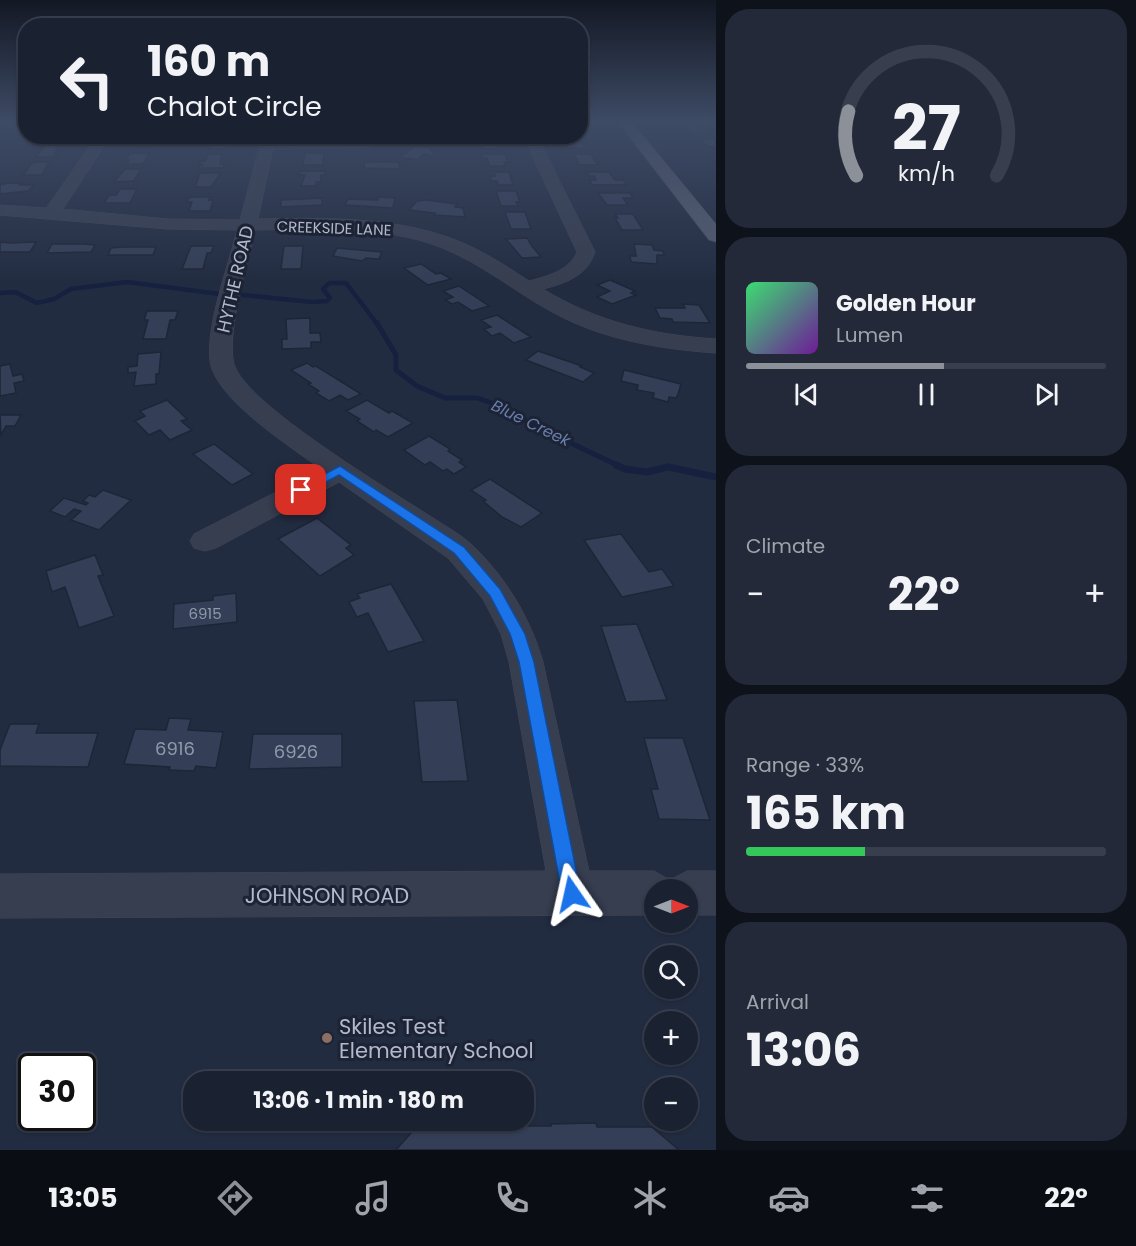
<!DOCTYPE html>
<meta charset="utf-8">
<style>
:root{--surface:#1a2131;--page:#232939;--text:#f1f3f6;--muted:#9fa3ab;--line:#383e4d;--accent:#8c9099}
body{margin:0;font-family:Poppins,sans-serif;background:var(--page);color:var(--text);height:100vh;display:flex;flex-direction:column;font-size:22px;white-space:nowrap}
*{box-sizing:border-box;margin:0}
p{font-size:20px;color:var(--muted)}
.icon{flex:none;width:33px;height:33px;fill:none;stroke:currentColor;stroke-width:2;stroke-linecap:round;stroke-linejoin:round}
.map{position:relative;flex:1;overflow:hidden}
.details{display:flex;flex-direction:column;gap:9px;padding:9px;background:#0e121b;width:420px}
.details>*{flex:none}
.hud{position:absolute;left:18px;top:18px;width:570px;height:126px;border-radius:24px;box-shadow:0 2px 4px #0004,0 0 0 2px var(--line);background:#1a2131;color:var(--text);overflow:hidden}
.needle{width:39px;rotate:90deg}
.fabs{position:absolute;left:644px;top:879px;display:grid;gap:12px}
.fabs a{display:grid;place-items:center;width:54px;height:54px;border-radius:50%;background:var(--surface);box-shadow:0 2px 4px #0004,0 0 0 2px var(--line);font-size:30px}
.speed{position:absolute;left:18px;top:1053px;display:flex;gap:12px;font-size:30px;font-weight:700;text-align:center}
.speed>*{display:grid;place-content:center;width:78px;height:78px;border-radius:50%;background:var(--surface);box-shadow:0 2px 4px #0004,0 0 0 2px var(--line);line-height:1}
.speed .limit{border:3px solid #111;border-radius:9px;background:#fff;color:#111}
.pin{position:absolute;display:grid;place-items:center;width:51px;height:51px;color:#fff;margin:-26px;border-radius:12px;box-shadow:0 3px 9px #0006}
.me{position:absolute;width:66px;margin:-33px;rotate:349deg;stroke-linejoin:round;filter:drop-shadow(0 0 4px #0008)}
.turn{display:flex;align-items:center;gap:21px;height:126px;padding:0 30px;font-size:27px}
.turn .icon{width:78px;height:78px;stroke-width:2.5}
.turn b{display:block;font-size:42px;line-height:51px}
.big{font-size:45px;font-weight:700;line-height:1.1}
.details .card{flex:1;display:flex;flex-direction:column;justify-content:center;gap:9px;min-width:0;padding:0 21px;border-radius:24px;background:var(--page)}
.details .dial{align-items:center;gap:0}
.dial svg{height:156px;overflow:visible;fill:none;stroke:var(--line);stroke-width:7;stroke-linecap:round;text-anchor:middle}
.dial text{fill:var(--text);stroke:none}
.song{display:flex;align-items:center;gap:18px}
.cover{width:72px;height:72px;border-radius:9px;background:linear-gradient(135deg,hsl(140 70% 55%),hsl(280 70% 35%))}
.played{height:6px;border-radius:3px;background:linear-gradient(90deg,var(--accent) 55%,var(--line) 55%)}
.keys{display:flex;justify-content:space-around;direction:ltr}
.heat{display:flex;justify-content:space-between;align-items:center;font-size:33px;direction:ltr}
.charge{height:9px;border-radius:4px;background:linear-gradient(90deg,#34c759 33%,var(--line) 0)}
.trip{position:absolute;left:183px;top:1071px;width:351px;height:60px;border-radius:24px;background:var(--surface);box-shadow:0 2px 4px #0004,0 0 0 2px var(--line);font-weight:700;line-height:60px;text-align:center}
.tabs{display:flex;height:96px;justify-content:space-around;align-items:center;background:#0a0d14;color:var(--muted)}
.tabs .icon{width:42px;height:42px}
.tabs .on{color:var(--accent)}
.tabs b{font-size:27px;color:var(--text)}
main{display:flex;flex:1;min-height:0}
.map>svg:first-child{display:block}
.lines{fill:none;stroke-linecap:round;stroke-linejoin:round}
.stream-far2{stroke:#15213f;stroke-width:4.5}
.stream-far1{stroke:#15213f;stroke-width:5}
.stream{stroke:#15213f;stroke-width:7}
.building{fill:#343f57;stroke:#1e2537;stroke-width:1.5}
.minor-casing{stroke:#404759;stroke-width:1}
.major-casing{stroke:#404759;stroke-width:1}
.minor{fill:#373e50;fill-rule:evenodd}
.major{fill:#555d70;fill-rule:evenodd}
.route{fill:#1a73e8;stroke:#114b97;stroke-width:1.5}
.education-dot{fill:#8d6e63;stroke:#1c2335;stroke-width:2}
.labels{text-anchor:middle;dominant-baseline:central;stroke-width:6;stroke-linejoin:round;paint-order:stroke}
.far-street-label{font-size:15px;fill:#b3b9cb;stroke:#1c2335}
.number-label{font-size:15px;fill:#9198ac}
.far-water-label{font-size:16px;font-style:italic;fill:#697ead;stroke:#1c2335}
.street-label{font-size:18px;fill:#b3b9cb;stroke:#1c2335}
.near-number-label{font-size:18px;fill:#9198ac}
.near-street-label{font-size:21px;fill:#b3b9cb;stroke:#1c2335}
.near-poi-label{font-size:21px;fill:#b3b9cb;stroke:#1c2335;text-anchor:start}
</style>
<main>
<div class="map">
<svg width="716" height="1150" viewBox="0 0 716 1150">
<rect width="100%" height="100%" fill="#222c41"/>
<g class="lines">
<!-- stream-far2 -->
<path class="stream-far2" d="M 0,293 L 15,292 L 37,303 L 54,299 L 71,289 L 127,282 L 220,294
M 243,295 L 312,302 L 327,301 L 330,298 L 323,289 L 329,283 L 346,283 L 378,325"/>
<!-- stream-far1 -->
<path class="stream-far1" d="M 377,323 L 396,355 L 396,370 L 417,386 L 445,398 L 477,398 L 501,406 L 533,425 L 619,466"/>
<!-- stream -->
<path class="stream" d="M 616,465 L 625,469 L 647,472 L 668,467 L 716,477"/>
</g>
<!-- building -->
<path class="building" d="M 683,123 L 696,123 L 704,133 L 692,133 Z
M 70,136 L 67,140 L 43,140 L 45,137 Z
M 139,136 L 156,136 L 154,140 L 161,140 L 151,147 L 136,147 L 138,143 L 135,143 Z
M 565,137 L 578,138 L 585,148 L 567,148 Z
M 213,138 L 233,138 L 225,149 L 209,149 Z
M 479,138 L 495,138 L 496,142 L 494,142 L 499,149 L 483,149 Z
M 715,138 L 716,147 L 710,147 L 700,140 Z
M 45,145 L 59,145 L 55,153 L 57,153 L 54,157 L 36,157 Z
M 416,146 L 432,148 L 430,150 L 435,153 L 431,156 L 424,154 L 417,160 L 400,157 Z
M 130,153 L 149,153 L 143,164 L 127,164 L 129,160 L 126,160 Z
M 305,153 L 324,153 L 323,165 L 303,165 Z
M 208,154 L 222,154 L 220,164 L 224,164 L 223,168 L 199,168 L 200,165 L 204,165 L 199,164 L 201,161 L 205,161 Z
M 481,154 L 505,154 L 508,162 L 504,162 L 506,166 L 490,166 L 487,158 L 483,158 Z
M 574,154 L 591,154 L 598,165 L 579,165 Z
M 33,162 L 49,162 L 42,175 L 23,175 Z
M 364,162 L 399,162 L 400,169 L 364,168 Z
M 125,169 L 141,169 L 134,181 L 114,182 Z
M 300,171 L 325,171 L 325,175 L 321,175 L 321,182 L 316,182 L 316,186 L 301,186 L 305,175 L 299,175 Z
M 494,172 L 509,172 L 513,185 L 498,185 L 497,181 L 491,181 L 490,176 L 495,176 Z
M 586,172 L 609,172 L 615,180 L 623,180 L 627,185 L 592,185 L 589,180 L 596,180 L 594,176 L 589,176 Z
M 200,173 L 221,173 L 211,187 L 195,187 Z
M 8,183 L 22,183 L 20,185 L 34,185 L 28,191 L 0,194 L 0,185 Z
M 120,189 L 137,189 L 130,203 L 104,203 L 109,195 L 116,195 Z
M 496,191 L 516,191 L 520,202 L 516,202 L 518,206 L 501,206 Z
M 598,193 L 630,193 L 633,198 L 623,198 L 628,205 L 607,205 Z
M 194,197 L 210,197 L 209,200 L 213,200 L 210,211 L 189,211 L 192,202 L 187,202 L 188,198 Z
M 378,197 L 395,198 L 393,208 L 345,205 L 348,199 L 378,200 Z
M 322,198 L 322,205 L 281,207 L 281,200 Z
M 426,200 L 457,204 L 455,207 L 463,208 L 465,217 L 434,215 L 435,213 L 409,210 L 417,201 Z
M 505,212 L 525,212 L 531,229 L 511,229 Z
M 615,214 L 633,214 L 643,230 L 622,230 L 615,218 L 618,218 Z
M 527,238 L 532,246 L 541,257 L 522,258 L 506,239 Z
M 0,242 L 10,243 L 36,242 L 30,252 L 0,252 Z
M 52,244 L 83,244 L 95,245 L 91,252 L 47,253 Z
M 634,244 L 652,245 L 654,250 L 663,251 L 664,255 L 657,255 L 657,264 L 631,262 L 630,256 L 636,256 Z
M 191,246 L 214,246 L 211,253 L 207,253 L 203,269 L 182,269 Z
M 284,246 L 303,246 L 301,269 L 281,269 Z
M 123,247 L 156,247 L 153,255 L 108,255 L 111,248 Z
M 337,248 L 382,252 L 379,259 L 366,258 L 362,261 L 333,256 Z
M 421,264 L 436,274 L 441,273 L 451,279 L 428,285 L 404,268 Z
M 610,280 L 635,291 L 631,293 L 636,295 L 612,304 L 597,297 L 610,291 L 597,285 Z
M 459,286 L 489,306 L 472,311 L 458,302 L 452,304 L 445,300 L 453,297 L 443,291 Z
M 683,304 L 699,305 L 710,323 L 673,322 L 672,319 L 660,318 L 655,308 L 685,308 Z
M 147,311 L 178,311 L 175,320 L 170,320 L 166,339 L 143,339 L 148,320 L 144,320 Z
M 497,315 L 531,337 L 514,343 L 500,333 L 492,336 L 484,329 L 491,327 L 481,320 Z
M 310,318 L 310,333 L 320,333 L 321,342 L 311,342 L 311,348 L 282,349 L 282,339 L 287,339 L 286,319 Z
M 538,351 L 582,366 L 580,367 L 594,373 L 583,382 L 526,360 Z
M 161,352 L 159,374 L 156,374 L 156,384 L 134,386 L 136,372 L 128,373 L 128,367 L 137,366 L 138,354 Z
M 307,363 L 313,367 L 316,366 L 361,394 L 348,400 L 340,395 L 329,401 L 316,393 L 319,391 L 308,384 L 311,383 L 291,370 Z
M 10,364 L 13,376 L 22,374 L 24,381 L 14,383 L 16,393 L 0,396 L 0,366 Z
M 624,370 L 681,384 L 678,394 L 676,398 L 669,397 L 668,402 L 653,398 L 654,393 L 637,390 L 638,385 L 621,381 Z
M 167,400 L 187,419 L 181,421 L 192,430 L 170,440 L 160,430 L 149,435 L 135,421 L 145,416 L 140,411 Z
M 367,400 L 389,413 L 392,411 L 413,423 L 388,437 L 376,430 L 374,432 L 357,421 L 360,419 L 346,411 Z
M 0,415 L 21,415 L 15,426 L 6,426 L 1,435 Z
M 429,436 L 450,449 L 448,451 L 462,460 L 459,462 L 466,467 L 454,474 L 447,469 L 443,471 L 430,462 L 425,465 L 404,450 Z
M 214,444 L 253,474 L 232,485 L 193,454 Z
M 490,479 L 542,513 L 521,527 L 502,517 L 483,501 L 486,500 L 471,490 Z
M 103,490 L 131,500 L 99,530 L 71,520 L 81,511 L 74,509 L 65,517 L 50,511 L 64,498 L 86,505 L 88,503 L 83,501 L 89,495 L 95,497 Z
M 317,518 L 351,545 L 346,548 L 354,555 L 320,576 L 278,539 Z
M 621,534 L 649,572 L 662,569 L 674,586 L 622,597 L 584,540 Z
M 95,555 L 103,575 L 98,576 L 114,616 L 79,628 L 65,587 L 52,592 L 46,571 Z
M 391,584 L 424,641 L 388,652 L 368,613 L 357,617 L 349,602 L 360,598 L 357,594 Z
M 236,593 L 237,622 L 173,629 L 174,604 L 213,600 L 213,596 Z
M 637,624 L 667,700 L 626,702 L 601,626 Z
M 457,700 L 468,781 L 422,782 L 414,701 Z
M 169,718 L 191,719 L 188,730 L 223,732 L 216,768 L 196,766 L 194,771 L 169,770 L 170,767 L 124,764 L 135,729 L 166,730 Z
M 10,724 L 39,724 L 36,733 L 98,733 L 88,767 L 0,766 L 0,750 Z
M 253,734 L 342,734 L 342,767 L 249,769 Z
M 644,738 L 683,738 L 710,820 L 659,819 L 651,789 L 658,789 Z
M 596,1123 L 597,1127 L 652,1127 L 679,1150 L 396,1150 L 418,1125 L 551,1126 L 551,1124 Z"/>
<g class="lines">
<defs>
<path id="minor" d="M 97,136 L 111,136 L 63,209 L 167,219 L 240,220 L 262,136 L 276,136 L 275,141 L 370,141 L 372,144 L 370,147 L 365,148 L 273,149 L 258,219 C 322,218 391,216 453,239 C 480,249 505,265 529,281 C 547,276 569,271 577,252 L 523,136 L 537,136 L 595,252 C 587,276 566,283 543,289 C 597,322 653,335 716,339 L 716,353 C 660,349 604,340 554,313 C 515,292 481,263 440,247 C 383,225 316,229 255,230 C 248,264 226,332 234,364 C 245,404 393,492 433,518 C 445,526 460,534 471,544 C 505,576 530,617 543,662 L 589,871 L 654,871 L 670,880 L 687,871 L 716,871 L 716,915 L 687,915 L 687,890 L 654,890 L 654,915 L 0,918 L 0,874 L 546,871 L 509,662 L 501,634 L 483,599 L 448,558 L 339,482 L 216,548 L 205,551 L 194,548 L 190,541 L 194,534 L 321,469 C 291,447 215,399 210,361 C 206,324 228,267 237,230 L 167,229 L 0,215 L 0,205 L 46,208 Z"/>
<path id="major" d="M 618,122 L 632,122 L 716,224 L 716,242 L 709,240 Z"/>
</defs>
<!-- minor casing -->
<use href="#minor" class="minor-casing"/>
<!-- major casing -->
<use href="#major" class="major-casing"/>
<!-- minor -->
<use href="#minor" class="minor"/>
<!-- major -->
<use href="#major" class="major"/>
</g>
<!-- sky -->
<linearGradient id="sky" x2="0" y2="1"><stop stop-color="#131824"/><stop offset="0.43" stop-color="#3e4b65"/><stop offset="1" stop-color="#3e4b65" stop-opacity="0"/></linearGradient>
<rect width="716" height="283" fill="url(#sky)"/>
<!-- route -->
<path class="route" d="M 340,466 L 464,547 L 500,589 L 525,634 L 534,662 L 581,894 L 579,900 L 572,903 L 565,900 L 562,894 L 519,662 L 510,634 L 490,596 L 454,553 L 339,475 L 306,493 L 297,493 L 295,490 Z"/>
<!-- markers -->
<circle class="education-dot" cx="327" cy="1038" r="6"/>
<g class="labels">
<!-- far-street labels -->
<g class="far-street-label">
<text transform="translate(334 228) rotate(2)">CREEKSIDE LANE</text>
</g>
<!-- number labels -->
<g class="number-label">
<text x="205" y="613">6915</text>
</g>
<!-- far-water labels -->
<g class="far-water-label">
<text transform="translate(531 423) rotate(26)">Blue Creek</text>
</g>
<!-- street labels -->
<g class="street-label">
<text transform="translate(235 279) rotate(-77)">HYTHE ROAD</text>
</g>
<!-- near-number labels -->
<g class="near-number-label">
<text x="175" y="748">6916</text>
<text x="296" y="751">6926</text>
</g>
<!-- near-street labels -->
<g class="near-street-label">
<text x="327" y="895">JOHNSON ROAD</text>
</g>
<!-- near-poi labels -->
<g class="near-poi-label">
<text x="339" y="1026">Skiles Test<tspan x="339" dy="24">Elementary School</tspan></text>
</g>
</g>
</svg>
<div class="fabs">
<a><svg class="needle" viewBox="-14 -14 28 28"><path d="M0-13l5 13h-10z" fill="#e53935"/><path d="M0 13l5-13h-10z" fill="#9fa3ab"/></svg></a>
<a><svg class="icon" aria-label="search" viewBox="0 0 24 24"><circle cx="10" cy="10" r="6"/><path d="M15 15l6 6"/></svg></a>
<a>+</a>
<a>−</a>
</div>
<div class="speed"><div class="limit">30</div></div>
<div class="pin" style="left:301px;top:490px;background:#d93025"><svg class="icon" aria-label="arrive" viewBox="0 0 24 24"><path d="M6 21V4h12l-3 4 3 4H6"/></svg></div>
<svg class="me" style="left:572px;top:894px" viewBox="-20 -20 40 40"><path d="M0-17L14 15 0 8-14 15z" fill="#1a73e8" stroke="#fff" stroke-width="4"/></svg>
<div class="trip">13:06 · 1 min · 180 m</div>
<div class="hud">
<div class="turn"><svg class="icon" aria-label="left" viewBox="0 0 24 24"><path d="M17 20v-9H6M10 6l-5 5 5 5"/></svg><div><b>160 m</b>Chalot Circle</div></div>
</div>
</div>
<section class="details">
<div class="card dial"><svg viewBox="0 0 100 80">
<path d="M14 69A42 42 0 1 1 86 69"/>
<path d="M14 69A42 42 0 0 1 10 36" stroke="#8c9099"/>
<text x="50" y="56" font-size="32" font-weight="700">27</text>
<text x="50" y="72" font-size="11">km/h</text>
</svg></div>
<div class="card">
<div class="song"><i class="cover"></i><div><b>Golden Hour</b><p>Lumen</p></div></div>
<div class="played"></div>
<div class="keys"><svg class="icon" aria-label="previous" viewBox="0 0 24 24"><path d="M18 5L8 12l10 7zM5 5v14"/></svg><svg class="icon" aria-label="pause" viewBox="0 0 24 24"><path d="M8 5v14M16 5v14"/></svg><svg class="icon" aria-label="next" viewBox="0 0 24 24"><path d="M6 5l10 7-10 7zM19 5v14"/></svg></div>
</div>
<div class="card"><p>Climate</p>
<div class="heat"><a>−</a><b class="big">22°</b><a>+</a></div>
</div>
<div class="card"><p>Range · 33%</p><b class="big">165 km</b><div class="charge"></div></div>
<div class="card"><p>Arrival</p><b class="big">13:06</b></div>
</section>
</main>
<nav class="tabs">
<b>13:05</b>
<svg class="icon on" aria-label="directions" viewBox="0 0 24 24"><path d="M12 3l9 9-9 9-9-9zM9 14v-3h6M13 9l2 2-2 2"/></svg>
<svg class="icon" aria-label="music" viewBox="0 0 24 24"><path d="M9 18V5l10-2v13"/><circle cx="6" cy="18" r="3"/><circle cx="16" cy="16" r="3"/></svg>
<svg class="icon" aria-label="phone" viewBox="0 0 24 24"><path d="M5 4h4l2 5-3 2q2 4 5 5l2-3 5 2v4C11 20 4 13 5 4z"/></svg>
<svg class="icon" aria-label="climate" viewBox="0 0 24 24"><path d="M12 3v18M4 7l16 10M4 17L20 7"/></svg>
<svg class="icon" aria-label="car" viewBox="0 0 24 24"><path d="M5 17H2v-5l4-1 3-4h7l3 4 3 1v5h-3M9 17h6M6 11h13"/><circle cx="7" cy="17" r="2"/><circle cx="17" cy="17" r="2"/></svg>
<svg class="icon" aria-label="filters" viewBox="0 0 24 24"><path d="M4 7h16M4 17h16"/><circle cx="9" cy="7" r="2"/><circle cx="15" cy="17" r="2"/></svg>
<b>22°</b>
</nav>
